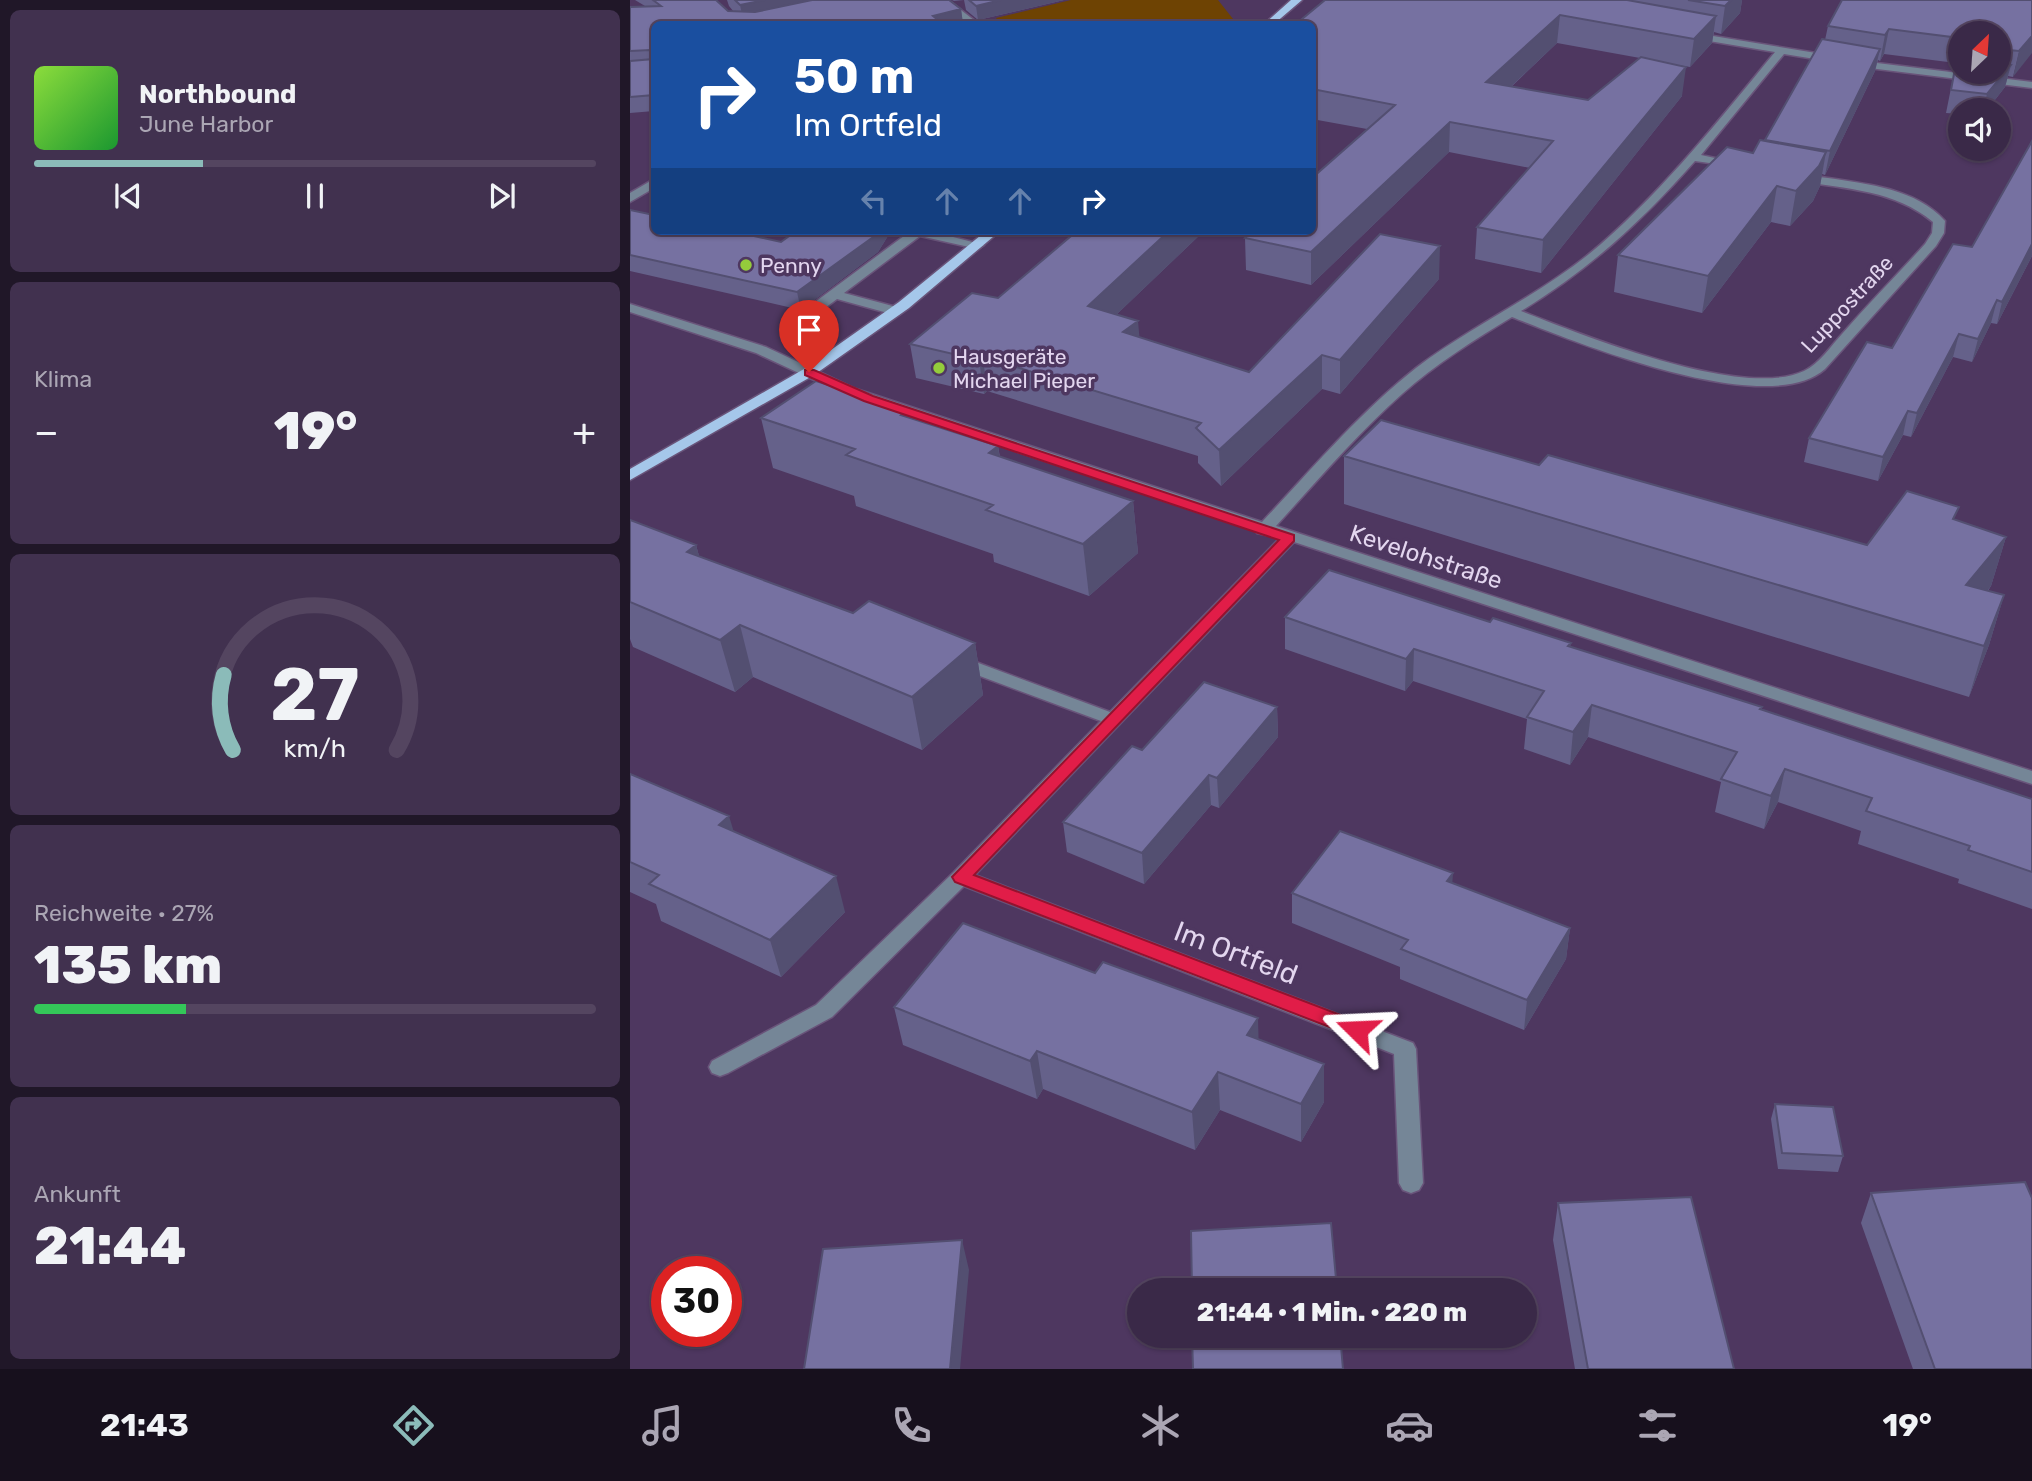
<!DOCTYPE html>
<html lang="de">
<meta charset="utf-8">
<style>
:root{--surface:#3a2948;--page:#41314f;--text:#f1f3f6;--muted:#aba6b4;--line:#544560;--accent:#8bbbb9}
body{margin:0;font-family:Rubik,sans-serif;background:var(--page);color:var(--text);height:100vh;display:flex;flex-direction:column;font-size:26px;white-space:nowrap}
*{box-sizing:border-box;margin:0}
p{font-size:23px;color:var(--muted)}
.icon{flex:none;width:38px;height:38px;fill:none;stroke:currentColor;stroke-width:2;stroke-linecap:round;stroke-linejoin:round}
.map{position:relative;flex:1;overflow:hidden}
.details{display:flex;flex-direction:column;gap:10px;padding:10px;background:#201728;width:630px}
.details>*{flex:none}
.banner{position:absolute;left:21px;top:21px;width:665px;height:214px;border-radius:10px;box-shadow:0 2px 5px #0004,0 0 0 2px var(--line);background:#1a4fa0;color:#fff;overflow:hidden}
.needle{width:46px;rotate:25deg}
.buttons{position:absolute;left:1318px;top:21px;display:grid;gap:14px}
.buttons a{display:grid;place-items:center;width:63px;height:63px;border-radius:50%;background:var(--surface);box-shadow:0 2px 5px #0004,0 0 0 2px var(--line);font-size:35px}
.speed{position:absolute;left:21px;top:1256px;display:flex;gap:14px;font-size:35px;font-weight:700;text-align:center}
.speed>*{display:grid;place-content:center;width:91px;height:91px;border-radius:50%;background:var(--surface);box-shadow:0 2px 5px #0004,0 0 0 2px var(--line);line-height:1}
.speed .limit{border:10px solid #d22;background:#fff;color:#111}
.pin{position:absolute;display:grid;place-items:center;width:60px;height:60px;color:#fff;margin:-72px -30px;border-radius:50% 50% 50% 0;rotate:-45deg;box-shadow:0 0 7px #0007}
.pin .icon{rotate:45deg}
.me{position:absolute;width:77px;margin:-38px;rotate:291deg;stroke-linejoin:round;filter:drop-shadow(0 0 5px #0008)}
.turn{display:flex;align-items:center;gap:24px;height:147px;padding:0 28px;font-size:32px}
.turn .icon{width:91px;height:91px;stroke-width:2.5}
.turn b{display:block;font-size:49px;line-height:60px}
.lanes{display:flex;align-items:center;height:66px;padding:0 28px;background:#0003;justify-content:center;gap:35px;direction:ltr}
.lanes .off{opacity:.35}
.big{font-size:52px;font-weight:800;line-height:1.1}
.details .tile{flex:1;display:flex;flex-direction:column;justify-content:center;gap:10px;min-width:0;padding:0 24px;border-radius:10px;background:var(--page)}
.details .dial{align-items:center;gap:0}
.dial svg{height:182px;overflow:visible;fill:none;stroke:var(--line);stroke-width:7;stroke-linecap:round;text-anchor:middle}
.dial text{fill:var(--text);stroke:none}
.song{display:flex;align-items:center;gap:21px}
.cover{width:84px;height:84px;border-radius:10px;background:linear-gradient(135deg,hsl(90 70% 55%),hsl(130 70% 35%))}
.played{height:7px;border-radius:4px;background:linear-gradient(90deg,var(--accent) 30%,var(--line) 30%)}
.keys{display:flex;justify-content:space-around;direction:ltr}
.heat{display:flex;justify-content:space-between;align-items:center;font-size:38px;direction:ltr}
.charge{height:10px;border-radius:5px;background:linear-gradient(90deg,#34c759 27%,var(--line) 0)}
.trip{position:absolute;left:497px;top:1278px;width:410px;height:70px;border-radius:35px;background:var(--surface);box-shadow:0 2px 5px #0004,0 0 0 2px var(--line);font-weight:800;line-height:70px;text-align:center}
.dock{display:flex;height:112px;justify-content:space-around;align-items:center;background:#17101d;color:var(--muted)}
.dock .icon{width:49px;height:49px}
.dock .active{color:var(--accent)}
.dock b{font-size:32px;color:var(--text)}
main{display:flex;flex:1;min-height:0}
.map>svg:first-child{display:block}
.green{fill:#6e4303}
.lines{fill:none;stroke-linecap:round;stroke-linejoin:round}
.minor-casing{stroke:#69547a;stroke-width:3}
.major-casing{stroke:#69547a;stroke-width:3}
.minor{fill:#758697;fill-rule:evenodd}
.major{fill:#a5c7ea;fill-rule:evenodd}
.wall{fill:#65618a;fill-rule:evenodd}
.shaded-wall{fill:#534f71}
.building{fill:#7671a1;stroke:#534f71;stroke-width:2}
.route{fill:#e11d48;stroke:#92132f;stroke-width:2}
.poi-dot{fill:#94cc3c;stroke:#4e3760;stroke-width:2.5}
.labels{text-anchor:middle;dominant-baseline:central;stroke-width:7;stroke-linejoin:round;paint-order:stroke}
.far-poi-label{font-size:21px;fill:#e3d6ef;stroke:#4e3760;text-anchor:start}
.far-street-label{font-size:21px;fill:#e3d6ef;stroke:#4e3760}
.street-label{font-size:24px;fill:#e3d6ef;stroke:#4e3760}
.near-street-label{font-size:28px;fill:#e3d6ef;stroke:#4e3760}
</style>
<main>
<section class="details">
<div class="tile">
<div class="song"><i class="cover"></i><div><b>Northbound</b><p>June Harbor</p></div></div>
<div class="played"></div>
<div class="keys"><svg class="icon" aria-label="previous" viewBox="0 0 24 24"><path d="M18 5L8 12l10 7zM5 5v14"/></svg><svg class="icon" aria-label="pause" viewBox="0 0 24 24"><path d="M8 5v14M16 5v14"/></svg><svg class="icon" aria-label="next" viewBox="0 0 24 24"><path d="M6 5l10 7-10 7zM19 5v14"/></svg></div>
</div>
<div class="tile"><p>Klima</p>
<div class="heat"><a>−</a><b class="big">19°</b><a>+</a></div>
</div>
<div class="tile dial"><svg viewBox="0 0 100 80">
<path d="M14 69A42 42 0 1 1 86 69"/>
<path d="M14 69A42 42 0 0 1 10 36" stroke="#8bbbb9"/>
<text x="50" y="56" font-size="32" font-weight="700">27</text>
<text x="50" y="72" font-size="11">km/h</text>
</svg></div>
<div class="tile"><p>Reichweite · 27%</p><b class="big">135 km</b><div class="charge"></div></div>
<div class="tile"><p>Ankunft</p><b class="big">21:44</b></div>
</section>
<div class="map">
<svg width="1402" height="1369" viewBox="0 0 1402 1369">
<rect width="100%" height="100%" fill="#4e3760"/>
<!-- green -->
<path class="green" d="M 441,0 L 588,0 L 607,24 L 371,24 L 366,18 Z"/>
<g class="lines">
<defs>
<path id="minor" d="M 307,0 L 318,0 L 349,24 L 338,24 Z
M 1059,32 L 1247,63 L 1402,82 L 1402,88 L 1247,69 L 1154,54 L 1071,155 L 1108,163 L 1108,167 L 1065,161 C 1012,221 960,269 891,311 C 953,335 1113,400 1174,371 C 1189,364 1201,346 1212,334 C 1239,303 1268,274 1295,244 L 1302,233 L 1303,222 C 1265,190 1216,189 1169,181 L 1163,177 L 1165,175 C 1175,173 1187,177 1198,178 C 1238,184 1287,189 1315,221 L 1314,233 L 1306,246 L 1195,369 C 1137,420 947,343 882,317 C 844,340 806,364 772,394 C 727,434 687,481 646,526 L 1402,771 L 1402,784 L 664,542 L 345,875 L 783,1043 L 786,1049 L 793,1183 L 789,1190 L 781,1193 L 773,1190 L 769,1183 L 764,1054 L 334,886 L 202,1017 L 98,1073 L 90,1076 L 82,1073 L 79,1067 L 82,1061 L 186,1005 L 324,872 L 471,721 L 323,666 L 320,662 L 323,658 L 335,658 L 480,712 L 650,538 L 627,533 L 625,530 L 216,395 L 126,353 L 0,312 L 0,304 L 136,347 L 226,389 L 632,522 C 682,469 729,413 786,368 C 845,323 915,293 971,244 C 1036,187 1090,119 1145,52 L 1055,37 L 1055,33 Z
M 24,179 L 24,188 L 0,202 L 0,193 Z
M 277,231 L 300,231 L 354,245 L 348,249 L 290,236 L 214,293 L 270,308 L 270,314 L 265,315 L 207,299 L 183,317 L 173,317 L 173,311 L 278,233 Z"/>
<path id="major" d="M 661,0 L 672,0 L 644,24 L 634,24 Z
M 356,231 L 370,231 L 279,308 L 184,375 L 0,480 L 0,469 L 174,369 L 269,302 Z"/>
</defs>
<!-- minor casing -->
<use href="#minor" class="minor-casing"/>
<!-- major casing -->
<use href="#major" class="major-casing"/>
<!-- minor -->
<use href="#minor" class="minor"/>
<!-- major -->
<use href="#major" class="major"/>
</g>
<!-- wall -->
<path class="wall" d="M 5,0 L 86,0 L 98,11 L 104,12 L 99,6 L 97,0 L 319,0 L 331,9 L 333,24 L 24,24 L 24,111 L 0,113 L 0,7 L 15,6 Z
M 322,0 L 434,0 L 348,20 L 336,10 L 334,0 L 324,1 Z
M 695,0 L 1112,0 L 1110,13 L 1091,34 L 1084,32 L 1082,43 L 1060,67 L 1035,63 L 1052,96 L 911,273 L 845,259 L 847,227 L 900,168 L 819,152 L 681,285 L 616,270 L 615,238 L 737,129 L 682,119 L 682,24 ZM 927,43 L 1010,58 L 958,100 L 881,87 Z
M 1402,0 L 1383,77 L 1378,76 L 1375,87 L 1357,110 L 1330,110 L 1330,114 L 1316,113 L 1326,63 L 1254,54 L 1250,61 L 1248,60 L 1245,71 L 1195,175 L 1192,174 L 1190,186 L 1183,201 L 1160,226 L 1141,222 L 1072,313 L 984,292 L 988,255 L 1123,153 L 1135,141 L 1195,40 L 1198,26 ZM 1330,33 L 1368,33 L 1368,72 L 1330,72 Z
M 1402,141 L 1402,256 L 1367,324 L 1361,323 L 1342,362 L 1323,357 L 1281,437 L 1273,435 L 1248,481 L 1174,462 L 1179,438 L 1262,348 L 1342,247 Z
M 0,210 L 151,242 L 166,231 L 261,231 L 248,252 L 171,310 L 0,271 Z
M 447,231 L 574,231 L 487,314 L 509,337 L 619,372 L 809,279 L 710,394 L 692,389 L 591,486 L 568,463 L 568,456 L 357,391 L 354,394 L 286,378 L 280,344 L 368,298 Z
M 277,410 L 279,418 L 368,446 L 370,457 L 503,501 L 508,553 L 459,596 L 364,562 L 363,554 L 226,506 L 224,496 L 143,468 L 131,418 Z
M 714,456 L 909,465 L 1237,545 L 1325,520 L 1376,537 L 1361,586 L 1358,591 L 1374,595 L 1359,645 L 1339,697 L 714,504 Z
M 0,520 L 66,545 L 69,556 L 223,613 L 345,643 L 353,695 L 292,750 L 123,677 L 105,692 L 3,647 L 0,639 Z
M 655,617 L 860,622 L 941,643 L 940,647 L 1132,707 L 1131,710 L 1402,799 L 1402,909 L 1328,883 L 1329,879 L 1228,844 L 1231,831 L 1148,802 L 1134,829 L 1085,812 L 1091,782 L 958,737 L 940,765 L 894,749 L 897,719 L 783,681 L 775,691 L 655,649 Z
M 647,707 L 648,737 L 589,808 L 581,805 L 514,884 L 437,852 L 433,822 L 512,750 Z
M 0,774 L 104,832 L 215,912 L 151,977 L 31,921 L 26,904 L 0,892 Z
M 822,883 L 940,928 L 936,959 L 894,1030 L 770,979 L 770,967 L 662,923 L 662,893 Z
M 264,1007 L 629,1040 L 694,1064 L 694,1102 L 671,1142 L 590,1110 L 565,1150 L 413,1089 L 407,1099 L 273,1045 Z
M 1145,1104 L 1213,1156 L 1208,1172 L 1148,1169 L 1141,1119 Z
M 1241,1193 L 1402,1369 L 1283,1369 L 1231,1223 Z
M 928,1203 L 1104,1369 L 945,1369 L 923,1240 Z"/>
<!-- shaded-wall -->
<path class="shaded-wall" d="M 135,0 L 214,0 L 113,19 L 110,5 Z
M 371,0 L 434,0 L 348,20 L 346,6 Z
M 1101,0 L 1112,0 L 1110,13 L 1091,34 L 1095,6 Z
M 331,9 L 333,24 L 304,24 L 303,16 Z
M 930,15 L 927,43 L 854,112 L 856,82 Z
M 1086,16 L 1082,43 L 1060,67 L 1064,39 Z
M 1259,29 L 1254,54 L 1250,61 L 1255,35 Z
M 1402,36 L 1402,53 L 1383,77 L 1389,51 Z
M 1250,49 L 1245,71 L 1195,175 L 1200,151 Z
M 1381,65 L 1375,87 L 1357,110 L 1353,110 L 1357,94 Z
M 1056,67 L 1052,96 L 911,273 L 913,240 Z
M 820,122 L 819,152 L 681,285 L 681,252 Z
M 1196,152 L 1190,186 L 1183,201 L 1160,226 L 1166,191 Z
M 1147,186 L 1141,222 L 1072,313 L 1078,276 Z
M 248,231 L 261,231 L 248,252 L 171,310 L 167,292 Z
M 539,231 L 574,231 L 461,339 L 458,306 Z
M 1402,244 L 1402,256 L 1367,324 L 1372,302 Z
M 810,246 L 809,279 L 710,394 L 710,360 Z
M 1367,300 L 1361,323 L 1342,362 L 1348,339 Z
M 508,321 L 511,354 L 493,332 Z
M 1329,334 L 1323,357 L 1281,437 L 1287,413 Z
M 692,355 L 692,389 L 591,486 L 589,450 Z
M 353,357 L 357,391 L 354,394 L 349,360 Z
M 277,410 L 286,460 L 271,415 Z
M 1278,411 L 1273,435 L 1248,481 L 1253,457 Z
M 368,446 L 375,497 L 359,453 Z
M 503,501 L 508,553 L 459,596 L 453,544 Z
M 1376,537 L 1361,586 L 1322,635 L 1336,585 Z
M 66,545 L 80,595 L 57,552 Z
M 1374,595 L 1359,645 L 1339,697 L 1354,646 Z
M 110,625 L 123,677 L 105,692 L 90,640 Z
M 345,643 L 353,695 L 292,750 L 282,697 Z
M 784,649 L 783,681 L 775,691 L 776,659 Z
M 962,705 L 958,737 L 940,765 L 943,732 Z
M 647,707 L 648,737 L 589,808 L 587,778 Z
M 1155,769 L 1148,802 L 1134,829 L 1141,796 Z
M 579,775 L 581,805 L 514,884 L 512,853 Z
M 99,816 L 110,852 L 89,825 Z
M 823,873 L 821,903 L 817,881 Z
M 206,876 L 215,912 L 151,977 L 140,940 Z
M 940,928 L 936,959 L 894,1030 L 897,1000 Z
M 628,1018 L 629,1056 L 617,1035 Z
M 407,1051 L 413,1089 L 407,1099 L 400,1061 Z
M 694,1064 L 694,1102 L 671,1142 L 671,1104 Z
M 588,1072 L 590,1110 L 565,1150 L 562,1112 Z
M 332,1240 L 339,1270 L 330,1369 L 320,1369 Z"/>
<!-- building -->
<path class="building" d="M 23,0 L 86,0 L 98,11 L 125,12 L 182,0 L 319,0 L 331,9 L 303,16 L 313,24 L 24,24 L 24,95 L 0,97 L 0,61 L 23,59 L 20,50 L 0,51 L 0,7 L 31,6 Z
M 105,0 L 135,0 L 110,5 Z
M 339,0 L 371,0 L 346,6 Z
M 695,0 L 997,0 L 1086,16 L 1064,39 L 930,15 L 856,82 L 958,100 L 1011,57 L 1056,67 L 913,240 L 847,227 L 923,141 L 820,122 L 681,252 L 615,238 L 622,231 L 682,231 L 682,178 L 765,105 L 682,89 L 682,24 L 666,24 Z
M 1058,0 L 1101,0 L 1095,6 Z
M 1212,0 L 1402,0 L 1402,36 L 1389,51 L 1368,49 L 1368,33 L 1330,33 L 1330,38 L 1259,29 L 1255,35 L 1198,26 Z
M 1192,39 L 1250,49 L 1200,151 L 1135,140 Z
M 1327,58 L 1330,59 L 1330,72 L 1368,72 L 1368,63 L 1381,65 L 1357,94 L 1321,90 Z
M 1130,140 L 1196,152 L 1189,166 L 1166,191 L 1147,186 L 1078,276 L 988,255 L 1097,147 L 1123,153 Z
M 1402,141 L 1402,244 L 1372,302 L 1367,300 L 1348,339 L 1329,334 L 1287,413 L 1278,411 L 1253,457 L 1179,438 L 1237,342 L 1262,348 L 1323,244 L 1342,247 Z
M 0,210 L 24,215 L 24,231 L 101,231 L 151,242 L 166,231 L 248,231 L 246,235 L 167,292 L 0,255 Z
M 447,231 L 539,231 L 458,306 L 508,321 L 493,332 L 619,372 L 750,234 L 810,246 L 710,360 L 692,355 L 589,450 L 566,428 L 571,423 L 353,357 L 349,360 L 280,344 L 342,293 L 368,298 Z
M 186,381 L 277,410 L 271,415 L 368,446 L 359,453 L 503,501 L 453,544 L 356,510 L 363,505 L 216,455 L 225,449 L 131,418 Z
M 751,420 L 909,465 L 918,455 L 1237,545 L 1277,491 L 1329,507 L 1323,519 L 1376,537 L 1336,585 L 1374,595 L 1354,646 L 714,456 Z
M 0,520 L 66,545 L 57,552 L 223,613 L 239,601 L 345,643 L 282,697 L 110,625 L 90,640 L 0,602 Z
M 699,570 L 860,622 L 863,618 L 941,643 L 938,646 L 1132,707 L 1130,709 L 1402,799 L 1402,872 L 1338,850 L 1340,846 L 1236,811 L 1242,798 L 1155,769 L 1141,796 L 1091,779 L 1107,752 L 962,705 L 943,732 L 897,717 L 914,691 L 784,649 L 776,659 L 655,617 Z
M 574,682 L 647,707 L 587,778 L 579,775 L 512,853 L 433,822 L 502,746 L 512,750 Z
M 0,774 L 99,816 L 89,825 L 206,876 L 140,940 L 19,884 L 29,875 L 0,862 Z
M 710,831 L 823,873 L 817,881 L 940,928 L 897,1000 L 771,949 L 778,940 L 662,893 Z
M 333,923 L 465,973 L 473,962 L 628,1018 L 617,1035 L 694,1064 L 671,1104 L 588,1072 L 562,1112 L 407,1051 L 400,1061 L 264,1007 Z
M 1145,1104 L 1203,1107 L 1213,1156 L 1152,1153 Z
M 1395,1182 L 1402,1198 L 1402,1369 L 1305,1369 L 1241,1193 Z
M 1061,1197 L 1104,1369 L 958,1369 L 928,1203 Z
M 701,1223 L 707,1290 L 562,1290 L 561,1231 Z
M 332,1240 L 320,1369 L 174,1369 L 193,1249 Z
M 562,1335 L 710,1335 L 713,1369 L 563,1369 Z"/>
<!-- route -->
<path class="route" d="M 175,370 L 184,370 L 243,396 L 664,535 L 664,541 L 344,875 L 734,1024 L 737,1030 L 734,1035 L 720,1035 L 325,882 L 322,877 L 649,540 L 234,401 L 175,375 Z"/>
<!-- markers -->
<g class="poi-dot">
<circle cx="116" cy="265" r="7"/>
<circle cx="309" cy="368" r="7"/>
</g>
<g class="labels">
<!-- far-poi labels -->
<g class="far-poi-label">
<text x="130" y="265">Penny</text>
<text x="323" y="356">Hausgeräte<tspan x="323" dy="24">Michael Pieper</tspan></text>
</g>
<!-- far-street labels -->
<g class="far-street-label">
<text transform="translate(1217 304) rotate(-47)">Luppostraße</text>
</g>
<!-- street labels -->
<g class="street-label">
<text transform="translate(796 557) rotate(18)">Kevelohstraße</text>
</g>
<!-- near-street labels -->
<g class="near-street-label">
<text transform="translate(606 953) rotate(21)">Im Ortfeld</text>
</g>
</g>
</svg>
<div class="buttons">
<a><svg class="needle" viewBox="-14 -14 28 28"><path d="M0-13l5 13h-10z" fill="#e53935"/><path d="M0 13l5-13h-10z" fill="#aba6b4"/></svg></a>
<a><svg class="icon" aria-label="sound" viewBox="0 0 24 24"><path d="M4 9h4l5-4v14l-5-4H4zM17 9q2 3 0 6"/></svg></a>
</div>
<div class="speed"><div class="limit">30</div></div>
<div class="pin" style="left:179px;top:372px;background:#d93025"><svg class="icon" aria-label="arrive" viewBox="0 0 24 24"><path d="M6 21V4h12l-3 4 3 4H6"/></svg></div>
<svg class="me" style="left:727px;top:1030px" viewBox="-20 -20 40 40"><path d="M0-17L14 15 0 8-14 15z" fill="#e11d48" stroke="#fff" stroke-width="4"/></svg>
<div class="trip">21:44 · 1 Min. · 220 m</div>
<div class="banner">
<div class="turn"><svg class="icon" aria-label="right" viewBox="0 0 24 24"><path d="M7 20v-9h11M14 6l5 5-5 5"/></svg><div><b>50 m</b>Im Ortfeld</div></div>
<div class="lanes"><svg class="icon off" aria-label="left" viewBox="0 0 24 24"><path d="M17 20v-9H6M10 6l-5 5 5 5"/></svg><svg class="icon off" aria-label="ahead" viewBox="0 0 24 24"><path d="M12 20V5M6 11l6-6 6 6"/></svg><svg class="icon off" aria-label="ahead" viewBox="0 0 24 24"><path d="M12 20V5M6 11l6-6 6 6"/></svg><svg class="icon" aria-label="right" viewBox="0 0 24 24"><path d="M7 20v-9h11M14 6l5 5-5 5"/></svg></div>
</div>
</div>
</main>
<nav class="dock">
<b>21:43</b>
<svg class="icon active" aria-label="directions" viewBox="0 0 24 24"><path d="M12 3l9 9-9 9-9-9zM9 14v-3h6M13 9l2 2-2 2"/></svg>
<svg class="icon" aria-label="music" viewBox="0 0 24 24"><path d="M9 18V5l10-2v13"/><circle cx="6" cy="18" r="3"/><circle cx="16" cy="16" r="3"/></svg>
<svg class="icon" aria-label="phone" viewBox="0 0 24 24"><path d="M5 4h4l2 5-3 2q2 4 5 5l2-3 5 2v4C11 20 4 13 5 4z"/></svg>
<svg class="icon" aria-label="climate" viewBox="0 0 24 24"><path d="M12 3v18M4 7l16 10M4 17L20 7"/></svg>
<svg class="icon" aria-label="car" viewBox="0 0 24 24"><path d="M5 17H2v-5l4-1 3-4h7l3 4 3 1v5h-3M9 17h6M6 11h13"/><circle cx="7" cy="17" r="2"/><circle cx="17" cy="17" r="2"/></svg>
<svg class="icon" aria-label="filters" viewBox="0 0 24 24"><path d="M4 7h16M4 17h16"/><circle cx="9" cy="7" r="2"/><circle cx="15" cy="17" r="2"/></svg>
<b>19°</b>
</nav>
